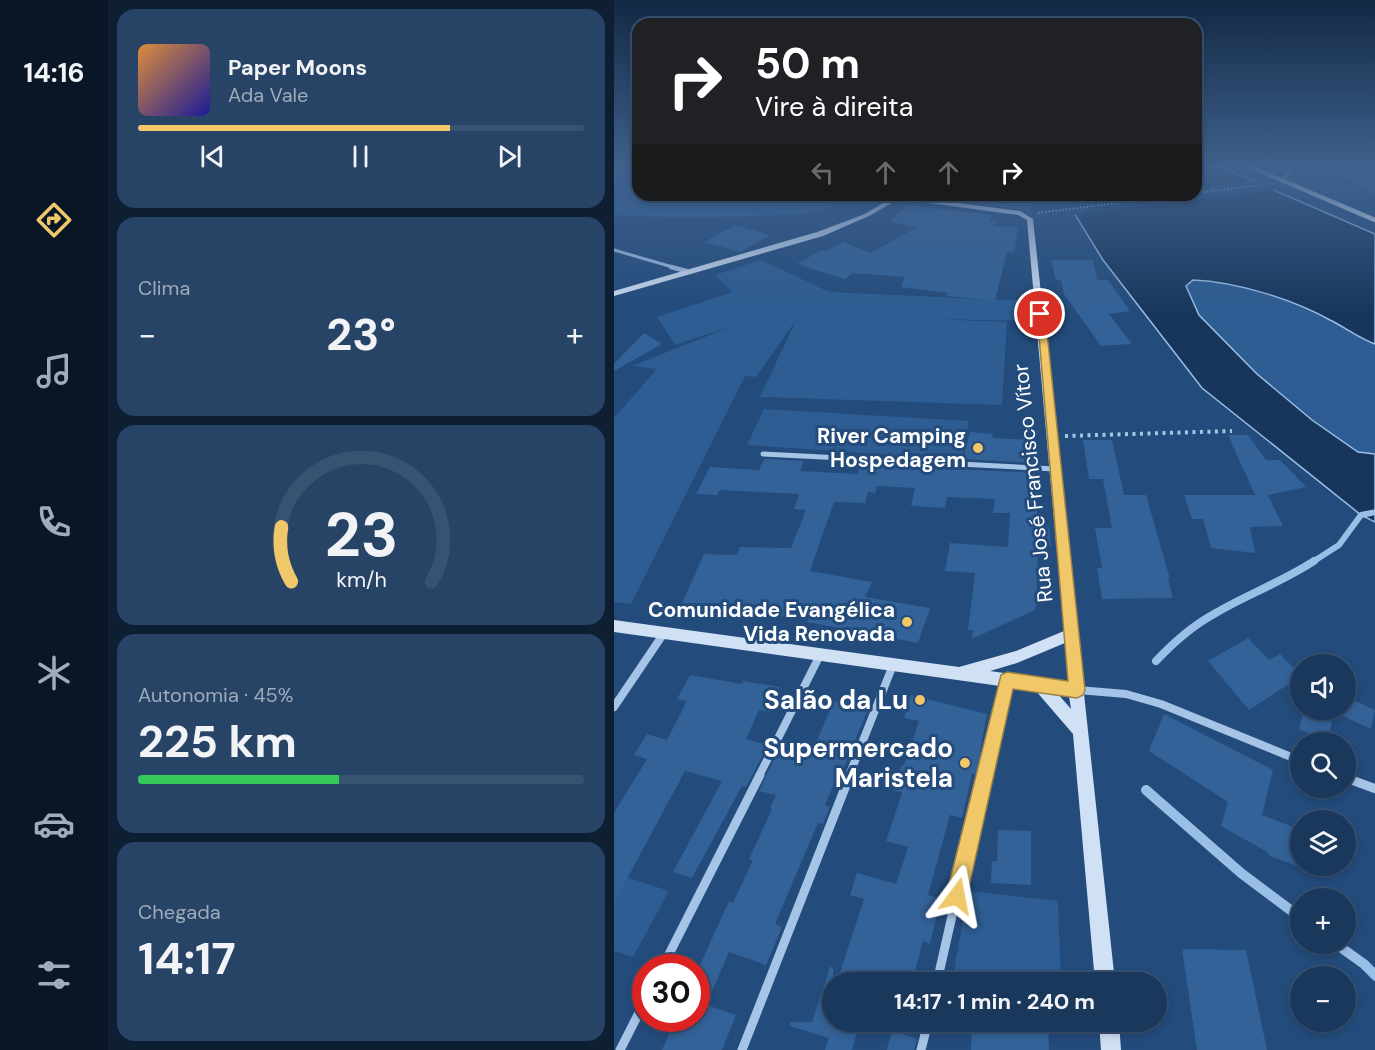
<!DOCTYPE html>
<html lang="pt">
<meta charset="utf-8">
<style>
:root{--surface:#1a385c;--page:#274365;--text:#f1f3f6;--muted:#9facbb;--line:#385272;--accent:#f0c769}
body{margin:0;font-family:"DM Sans",sans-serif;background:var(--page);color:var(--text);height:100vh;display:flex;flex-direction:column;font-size:22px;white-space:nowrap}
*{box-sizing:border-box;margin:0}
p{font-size:20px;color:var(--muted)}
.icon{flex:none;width:33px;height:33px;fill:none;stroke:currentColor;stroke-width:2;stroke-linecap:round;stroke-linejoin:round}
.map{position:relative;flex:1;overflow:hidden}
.sheet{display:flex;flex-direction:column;gap:9px;padding:9px;background:#0e1f33;width:506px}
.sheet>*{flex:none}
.top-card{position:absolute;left:18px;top:18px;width:570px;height:183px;border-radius:18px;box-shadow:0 3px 9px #0003,0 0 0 2px var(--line);background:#202124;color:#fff;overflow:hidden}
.controls{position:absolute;left:676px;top:654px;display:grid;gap:12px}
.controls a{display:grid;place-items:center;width:66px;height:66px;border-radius:50%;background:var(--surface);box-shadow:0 3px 9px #0003,0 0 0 2px var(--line);font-size:30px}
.speed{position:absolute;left:18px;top:954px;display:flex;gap:12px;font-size:30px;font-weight:700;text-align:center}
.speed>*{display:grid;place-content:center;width:78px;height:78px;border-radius:50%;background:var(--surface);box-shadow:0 3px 9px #0003,0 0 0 2px var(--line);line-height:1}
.speed .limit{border:9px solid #d22;background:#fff;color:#111}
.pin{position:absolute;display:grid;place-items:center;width:51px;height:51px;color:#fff;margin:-26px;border:3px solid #fff;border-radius:50%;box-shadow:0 2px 6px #0007}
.me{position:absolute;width:66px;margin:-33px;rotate:13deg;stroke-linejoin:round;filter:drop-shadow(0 0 4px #0008)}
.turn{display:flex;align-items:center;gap:21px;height:126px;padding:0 24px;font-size:27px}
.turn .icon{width:78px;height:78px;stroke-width:2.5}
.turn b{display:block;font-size:42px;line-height:51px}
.lanes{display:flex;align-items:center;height:57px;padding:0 24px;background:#0003;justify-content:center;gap:30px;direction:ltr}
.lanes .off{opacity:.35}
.big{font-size:45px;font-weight:700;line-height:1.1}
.sheet .widget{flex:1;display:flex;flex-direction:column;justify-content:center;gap:9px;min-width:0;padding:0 21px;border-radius:18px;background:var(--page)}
.sheet .dial{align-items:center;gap:0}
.dial svg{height:156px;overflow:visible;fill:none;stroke:var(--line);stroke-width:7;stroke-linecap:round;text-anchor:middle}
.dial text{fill:var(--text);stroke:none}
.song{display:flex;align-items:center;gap:18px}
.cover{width:72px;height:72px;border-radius:9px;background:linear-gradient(135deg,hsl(30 70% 55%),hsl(240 70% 35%))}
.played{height:6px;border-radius:3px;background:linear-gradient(90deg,var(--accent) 70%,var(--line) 70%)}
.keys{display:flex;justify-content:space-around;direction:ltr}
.heat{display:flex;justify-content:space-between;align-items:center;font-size:33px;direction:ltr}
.charge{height:9px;border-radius:4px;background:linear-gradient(90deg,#34c759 45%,var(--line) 0)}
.trip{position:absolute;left:208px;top:972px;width:345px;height:60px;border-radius:30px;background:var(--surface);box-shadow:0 3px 9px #0003,0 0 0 2px var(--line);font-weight:700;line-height:60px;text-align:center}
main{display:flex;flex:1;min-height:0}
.dock{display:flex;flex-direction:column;width:108px;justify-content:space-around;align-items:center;background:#0a1625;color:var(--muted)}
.dock .icon{width:42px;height:42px}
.dock .on{color:var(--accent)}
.dock b{font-size:27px;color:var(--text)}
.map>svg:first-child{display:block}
.green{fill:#2d5d93}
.water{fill:#18365b;stroke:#9abfe6;stroke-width:1.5}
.pier{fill:#234b7b}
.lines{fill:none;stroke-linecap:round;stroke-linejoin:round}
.stream-far2{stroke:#9abfe6;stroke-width:6}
.stream-far1{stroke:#9abfe6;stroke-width:8}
.stream{stroke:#9abfe6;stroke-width:10}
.building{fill:#336298}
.path-far1{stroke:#a6c4e5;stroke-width:2;stroke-dasharray:1.5 2;stroke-linecap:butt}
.path{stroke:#a6c4e5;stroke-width:4;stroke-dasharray:3 4.5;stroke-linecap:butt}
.minor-far4{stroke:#a6c4e5;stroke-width:3}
.minor-far3{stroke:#a6c4e5;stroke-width:4.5}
.minor-far2{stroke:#a6c4e5;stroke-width:5}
.minor-far1{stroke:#a6c4e5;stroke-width:8}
.minor{stroke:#a6c4e5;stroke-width:9}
.secondary{fill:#d0e0f5;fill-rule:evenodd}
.primary{fill:#e7f0fd;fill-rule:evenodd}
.route{fill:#f0c769;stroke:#9c8144;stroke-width:1.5}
.poi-dot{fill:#f0c769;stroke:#234b7b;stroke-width:2}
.labels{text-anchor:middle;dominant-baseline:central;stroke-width:6;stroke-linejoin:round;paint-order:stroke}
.poi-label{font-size:21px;font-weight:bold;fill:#fff;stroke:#234b7b;text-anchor:end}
.street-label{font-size:21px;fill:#fff;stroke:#234b7b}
.near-poi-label{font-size:26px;font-weight:bold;fill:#fff;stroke:#234b7b;text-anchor:end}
</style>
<main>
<nav class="dock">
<b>14:16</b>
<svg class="icon on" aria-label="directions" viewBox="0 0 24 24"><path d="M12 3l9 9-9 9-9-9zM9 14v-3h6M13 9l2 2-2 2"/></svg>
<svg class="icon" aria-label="music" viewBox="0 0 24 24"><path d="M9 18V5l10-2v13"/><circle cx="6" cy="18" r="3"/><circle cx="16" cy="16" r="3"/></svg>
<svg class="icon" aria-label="phone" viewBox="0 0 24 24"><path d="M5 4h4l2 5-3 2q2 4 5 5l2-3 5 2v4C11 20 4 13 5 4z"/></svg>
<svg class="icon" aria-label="climate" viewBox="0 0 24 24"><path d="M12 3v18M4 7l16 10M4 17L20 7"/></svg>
<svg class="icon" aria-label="car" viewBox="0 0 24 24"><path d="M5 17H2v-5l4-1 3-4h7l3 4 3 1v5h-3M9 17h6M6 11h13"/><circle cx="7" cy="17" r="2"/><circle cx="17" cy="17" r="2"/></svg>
<svg class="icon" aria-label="filters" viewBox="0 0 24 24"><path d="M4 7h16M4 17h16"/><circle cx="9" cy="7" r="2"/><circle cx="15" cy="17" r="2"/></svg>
</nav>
<section class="sheet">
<div class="widget">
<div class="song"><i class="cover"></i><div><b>Paper Moons</b><p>Ada Vale</p></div></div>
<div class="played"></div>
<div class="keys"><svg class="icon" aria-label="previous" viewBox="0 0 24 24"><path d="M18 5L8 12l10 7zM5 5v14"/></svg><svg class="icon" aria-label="pause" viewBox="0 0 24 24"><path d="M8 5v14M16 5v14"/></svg><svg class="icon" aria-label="next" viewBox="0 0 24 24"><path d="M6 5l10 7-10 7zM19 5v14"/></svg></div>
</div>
<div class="widget"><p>Clima</p>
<div class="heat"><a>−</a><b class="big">23°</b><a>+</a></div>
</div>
<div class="widget dial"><svg viewBox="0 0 100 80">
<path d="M14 69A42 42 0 1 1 86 69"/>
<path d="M14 69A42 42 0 0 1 9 41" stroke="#f0c769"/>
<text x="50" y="56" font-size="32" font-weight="700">23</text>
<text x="50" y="72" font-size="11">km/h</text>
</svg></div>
<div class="widget"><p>Autonomia · 45%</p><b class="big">225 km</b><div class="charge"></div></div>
<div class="widget"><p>Chegada</p><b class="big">14:17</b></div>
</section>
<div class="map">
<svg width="762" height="1050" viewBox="0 0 762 1050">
<rect width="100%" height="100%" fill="#234b7b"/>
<!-- green -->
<path class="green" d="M 0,167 L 13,167 L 2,176 L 7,181 L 24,183 L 24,195 L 214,195 L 220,205 C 197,216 168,215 143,216 C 95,218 48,218 0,215 Z
M 302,195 L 418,195 L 416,211 Z
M 147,260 L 215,292 L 416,301 L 416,321 L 320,319 L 393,322 L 388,405 L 146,397 L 182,320 L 142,377 L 131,376 L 17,604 L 0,602 L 0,418 L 43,369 L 18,366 L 121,325 L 61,345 L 43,317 L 119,292 L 101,275 Z
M 579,280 C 623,282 678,299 716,320 C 732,328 745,338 761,344 L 761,454 L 744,452 L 698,420 L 643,374 L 585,315 L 572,285 Z
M 150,409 L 355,421 L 348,460 L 133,445 Z
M 0,873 L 55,891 L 19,957 L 0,951 Z
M 354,891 L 444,901 L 447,982 L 338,982 Z"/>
<!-- water -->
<path class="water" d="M 582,167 L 607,167 L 761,234 L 761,344 C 745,338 732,328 716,320 C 678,299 623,282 579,280 L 572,286 L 585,315 L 643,374 L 698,420 L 744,452 L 761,454 L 761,522 L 747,515 L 588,388 L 489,260 L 449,195 L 582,195 Z"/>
<!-- pier -->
<path class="pier" d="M 646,180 L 667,189 L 457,215 L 450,203 L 520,195 L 582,195 L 582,188 Z"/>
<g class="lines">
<!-- stream-far2 -->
<path class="stream-far2" d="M 697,563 L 725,545 L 747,515 L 762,512"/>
<!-- stream-far1 -->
<path class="stream-far1" d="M 542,661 C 559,643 578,626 600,614 C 632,595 668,582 700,561"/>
<!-- stream -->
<path class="stream" d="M 532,790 L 627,873 L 687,918
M 722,944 L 750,964 L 762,976"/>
</g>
<!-- building -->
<path class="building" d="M 757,167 L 762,167 L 762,198 L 720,170 Z
M 293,205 L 378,215 L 375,221 L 382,221 L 379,226 L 404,227 L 400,253 L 393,252 L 381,300 L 333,296 L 334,293 L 287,287 L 291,277 L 239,273 L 231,279 L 183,264 L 207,250 L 212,251 L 230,242 L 256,253 L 302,228 L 276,221 Z
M 121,225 L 156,235 L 126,252 L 90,242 Z
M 437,260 L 479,260 L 483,280 L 494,280 L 516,311 L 495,314 L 518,344 L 487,346 L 450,294 L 447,280 L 442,280 Z
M 30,333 L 48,344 L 0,371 L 0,364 Z
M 356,432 L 379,434 L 378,438 L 422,440 L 420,463 L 349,459 Z
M 614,435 L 634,435 L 652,460 L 666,460 L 692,487 L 654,495 L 669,526 L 636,527 L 641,553 L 597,548 L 589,519 L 578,519 L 570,495 L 641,495 Z
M 469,440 L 498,440 L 510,495 L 532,495 L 556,579 L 554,579 L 559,598 L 488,599 L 483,568 L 488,568 L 481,528 L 498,528 L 489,479 L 475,479 Z
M 150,459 L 190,461 L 186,471 L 244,474 L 246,465 L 424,473 L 423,527 L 435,527 L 437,546 L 424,545 L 423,603 L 421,610 L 358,639 L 359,630 L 354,630 L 361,573 L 331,571 L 336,543 L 394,547 L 396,513 L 379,513 L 381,499 L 333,497 L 331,508 L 297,506 L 301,488 L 263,486 L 261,493 L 254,492 L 251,503 L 220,502 L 196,571 L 258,582 L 251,597 L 316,608 L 304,643 L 193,622 L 195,618 L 152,615 L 155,606 L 68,603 L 90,554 L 123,555 L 126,547 L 177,548 L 192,510 L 180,509 L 185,494 L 106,490 L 103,495 L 82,494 L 96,467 L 145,470 Z
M 634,638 L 655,660 L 666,654 L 687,676 L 635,710 L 594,661 Z
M 76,675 L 128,684 L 129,681 L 166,687 L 156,712 L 145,710 L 132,739 L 154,745 L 132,787 L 128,786 L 78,878 L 59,872 L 108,781 L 71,771 L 0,903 L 0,813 L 33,759 L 20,755 L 33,734 L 53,740 L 73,701 L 63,699 Z
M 297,695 L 373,714 L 366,752 L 369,752 L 365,770 L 363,775 L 358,774 L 348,818 L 336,815 L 314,895 L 327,899 L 316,944 L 309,941 L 298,982 L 223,982 L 250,899 L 236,895 L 243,873 L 282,884 L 294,847 L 272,841 L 288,793 L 279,790 L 288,765 L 290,765 L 305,721 L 290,718 Z
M 733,697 L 761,710 L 757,729 L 729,716 Z
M 220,701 L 254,709 L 229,770 L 226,769 L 211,805 L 216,807 L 209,824 L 204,823 L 161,924 L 168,927 L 152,965 L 115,952 L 92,1005 L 122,1015 L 108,1050 L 48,1050 L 62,1018 L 82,1018 L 82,974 L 115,901 L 119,903 L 139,860 L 135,859 L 158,809 L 156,808 L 162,795 L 145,791 L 153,774 L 166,748 L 183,753 L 187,744 L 200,747 Z
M 690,710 L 718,722 L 713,742 L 685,729 Z
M 550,714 L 659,770 L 648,815 L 687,830 L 686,867 L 655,856 L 655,853 L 607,826 L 614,802 L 535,751 Z
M 384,830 L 417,831 L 417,885 L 377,883 L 378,861 L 383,861 Z
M 568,949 L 632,950 L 653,1050 L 583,1050 Z
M 216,967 L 219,967 L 219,1022 L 246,1022 L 238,1050 L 211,1050 L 215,1038 L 176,1026 L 176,1022 L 198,1022 Z
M 358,1022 L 434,1022 L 435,1050 L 357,1050 Z
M 278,1030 L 303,1039 L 300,1050 L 273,1050 Z"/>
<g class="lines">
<!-- path-far1 -->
<path class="path-far1" d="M 582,193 L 646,185
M 394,195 L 411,198
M 424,213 L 568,195"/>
<!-- path -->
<path class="path" d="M 451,436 L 618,431"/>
<!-- minor-far4 -->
<path class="minor-far4" d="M 668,182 L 677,167
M 0,250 L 62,268"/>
<!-- minor-far3 -->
<path class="minor-far3" d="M 57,267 L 76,272"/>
<!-- minor-far2 -->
<path class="minor-far2" d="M 149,454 L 441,469"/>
<!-- minor-far1 -->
<path class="minor-far1" d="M 464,690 L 512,694 L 547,704 L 687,761
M 0,707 L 50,633
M 145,776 L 206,655
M 235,776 L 279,665
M 370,776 L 392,681"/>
<!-- minor -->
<path class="minor" d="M 732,778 L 762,789
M 48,968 L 146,775
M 323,982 L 370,775
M 6,1050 L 32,999
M 128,1050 L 236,775
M 307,1050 L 314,1022"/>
<!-- secondary -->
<path class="secondary" d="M 282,195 L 406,211 L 419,219 L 501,982 L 481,982 L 459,734 L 422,691 L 0,632 L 0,620 L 345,667 L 402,651 L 450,631 L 413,220 L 404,215 L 285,199 L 255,216 L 209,236 L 0,296 L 0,291 L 203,232 L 251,214 ZM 451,643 L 454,682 L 376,671 L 403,663 ZM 444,694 L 455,696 L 457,709 Z
M 485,1022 L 505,1022 L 507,1050 L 487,1050 Z"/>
<!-- primary -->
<path class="primary" d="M 632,167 L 642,167 L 762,218 L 762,223 Z"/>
</g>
<!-- sky -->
<linearGradient id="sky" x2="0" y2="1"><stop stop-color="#132944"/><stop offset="0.53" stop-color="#3f618d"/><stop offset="1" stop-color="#3f618d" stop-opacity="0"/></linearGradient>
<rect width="762" height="314" fill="url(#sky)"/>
<!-- route -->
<path class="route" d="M 423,312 L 431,314 L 471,690 L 469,695 L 463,698 L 399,689 L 353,896 L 350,903 L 343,906 L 335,903 L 332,896 L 387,675 L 393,672 L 454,681 Z"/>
<!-- markers -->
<g class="poi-dot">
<circle cx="364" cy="448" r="6"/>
<circle cx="293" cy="622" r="6"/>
<circle cx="306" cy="700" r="6"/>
<circle cx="351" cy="763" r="6"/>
</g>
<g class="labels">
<!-- poi labels -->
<g class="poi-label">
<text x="352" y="436">River Camping<tspan x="352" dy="24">Hospedagem</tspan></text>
<text x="281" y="610">Comunidade Evangélica<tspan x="281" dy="24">Vida Renovada</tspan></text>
</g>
<!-- street labels -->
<g class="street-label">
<text transform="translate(419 483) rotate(-96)">Rua José Francisco Vítor</text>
</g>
<!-- near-poi labels -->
<g class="near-poi-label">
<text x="294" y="700">Salão da Lu</text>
<text x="339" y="748">Supermercado<tspan x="339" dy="30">Maristela</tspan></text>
</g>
</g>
</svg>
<div class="controls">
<a><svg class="icon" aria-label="sound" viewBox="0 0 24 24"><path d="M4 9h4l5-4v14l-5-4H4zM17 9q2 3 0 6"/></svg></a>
<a><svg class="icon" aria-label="search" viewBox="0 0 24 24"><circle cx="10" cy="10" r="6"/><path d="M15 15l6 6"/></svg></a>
<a><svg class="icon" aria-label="layers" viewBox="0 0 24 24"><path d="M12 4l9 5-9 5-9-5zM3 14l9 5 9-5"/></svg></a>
<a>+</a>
<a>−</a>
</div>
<div class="speed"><div class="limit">30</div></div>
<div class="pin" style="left:426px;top:314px;background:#d93025"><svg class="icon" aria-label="arrive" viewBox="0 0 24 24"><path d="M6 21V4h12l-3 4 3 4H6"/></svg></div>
<svg class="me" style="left:343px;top:896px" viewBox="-20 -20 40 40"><path d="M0-17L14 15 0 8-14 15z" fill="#f0c769" stroke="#fff" stroke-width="4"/></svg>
<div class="trip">14:17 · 1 min · 240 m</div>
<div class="top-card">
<div class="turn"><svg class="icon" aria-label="right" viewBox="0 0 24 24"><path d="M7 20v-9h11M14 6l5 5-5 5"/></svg><div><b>50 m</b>Vire à direita</div></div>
<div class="lanes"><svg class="icon off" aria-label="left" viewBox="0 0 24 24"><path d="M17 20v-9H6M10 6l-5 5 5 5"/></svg><svg class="icon off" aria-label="ahead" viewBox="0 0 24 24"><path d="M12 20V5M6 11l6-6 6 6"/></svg><svg class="icon off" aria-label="ahead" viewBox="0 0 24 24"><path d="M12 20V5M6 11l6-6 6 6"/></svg><svg class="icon" aria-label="right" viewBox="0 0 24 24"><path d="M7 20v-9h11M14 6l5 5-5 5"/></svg></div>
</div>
</div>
</main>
